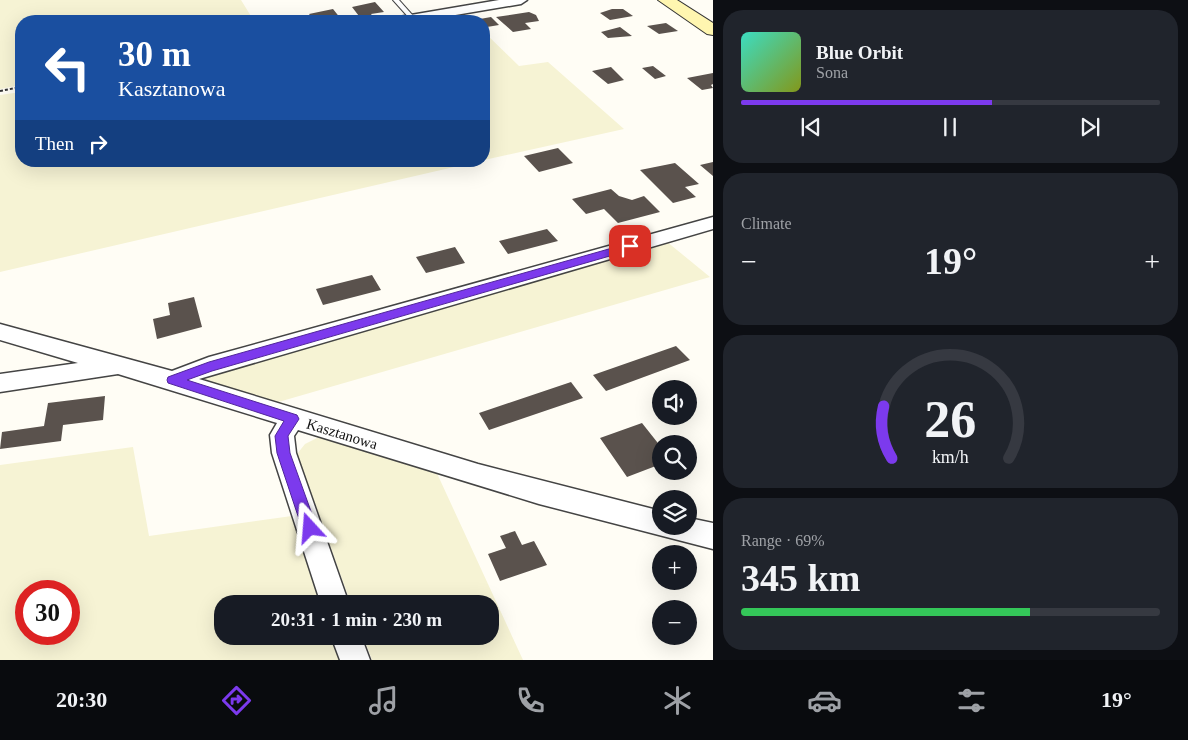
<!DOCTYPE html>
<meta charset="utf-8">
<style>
:root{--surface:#171b24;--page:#20242c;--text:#f1f3f6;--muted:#9ea1a6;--line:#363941;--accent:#7c3aed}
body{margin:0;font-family:"Times New Roman",serif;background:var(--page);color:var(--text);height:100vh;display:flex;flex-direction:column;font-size:19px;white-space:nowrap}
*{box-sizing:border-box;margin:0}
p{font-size:16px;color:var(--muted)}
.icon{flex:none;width:28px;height:28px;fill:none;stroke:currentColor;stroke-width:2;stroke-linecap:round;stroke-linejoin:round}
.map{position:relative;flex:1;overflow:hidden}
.sheet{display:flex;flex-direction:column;gap:10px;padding:10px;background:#0d0f14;width:475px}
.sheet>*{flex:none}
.top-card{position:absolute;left:15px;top:15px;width:475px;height:152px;border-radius:20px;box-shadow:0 5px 20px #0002;background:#1a4fa0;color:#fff;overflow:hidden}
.fabs{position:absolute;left:652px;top:380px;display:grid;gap:10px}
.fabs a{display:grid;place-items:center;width:45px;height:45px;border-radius:50%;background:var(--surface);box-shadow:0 5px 20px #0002;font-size:25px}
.speed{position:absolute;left:15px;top:580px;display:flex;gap:10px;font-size:25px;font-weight:700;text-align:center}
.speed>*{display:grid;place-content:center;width:65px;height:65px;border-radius:50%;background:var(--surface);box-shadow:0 5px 20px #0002;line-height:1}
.speed .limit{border:8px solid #d22;background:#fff;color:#111}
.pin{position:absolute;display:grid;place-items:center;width:42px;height:42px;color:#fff;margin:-21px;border-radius:10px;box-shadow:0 2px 8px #0006}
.me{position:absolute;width:55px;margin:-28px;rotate:341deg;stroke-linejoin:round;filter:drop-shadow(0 0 4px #0008)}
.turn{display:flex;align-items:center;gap:18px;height:105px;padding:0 20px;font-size:22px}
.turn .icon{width:65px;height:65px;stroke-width:2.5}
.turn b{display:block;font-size:35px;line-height:42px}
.then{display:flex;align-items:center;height:48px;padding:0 20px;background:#0003;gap:10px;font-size:19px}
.big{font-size:38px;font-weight:600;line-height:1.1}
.sheet .widget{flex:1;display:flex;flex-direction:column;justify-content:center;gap:8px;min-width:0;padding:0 18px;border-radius:20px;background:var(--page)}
.sheet .dial{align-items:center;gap:0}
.dial svg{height:130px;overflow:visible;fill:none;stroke:var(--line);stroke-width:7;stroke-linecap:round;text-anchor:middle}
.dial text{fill:var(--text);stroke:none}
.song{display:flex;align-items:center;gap:15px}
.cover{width:60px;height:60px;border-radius:8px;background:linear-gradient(135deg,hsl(170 70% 55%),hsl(70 70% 35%))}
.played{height:5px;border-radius:2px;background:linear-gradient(90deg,var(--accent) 60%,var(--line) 60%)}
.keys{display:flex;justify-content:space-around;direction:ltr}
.heat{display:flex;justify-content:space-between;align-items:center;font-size:28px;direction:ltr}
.charge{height:8px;border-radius:4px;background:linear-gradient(90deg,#34c759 69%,var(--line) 0)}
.trip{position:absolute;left:214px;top:595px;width:285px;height:50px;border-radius:20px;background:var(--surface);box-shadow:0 5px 20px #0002;font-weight:600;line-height:50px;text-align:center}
.menu{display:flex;height:80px;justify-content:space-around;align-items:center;background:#090b0e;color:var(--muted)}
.menu .icon{width:35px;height:35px}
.menu .on{color:var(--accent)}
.menu b{font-size:22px;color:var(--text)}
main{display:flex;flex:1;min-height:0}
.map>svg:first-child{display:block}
.farmland{fill:#f6f3d4;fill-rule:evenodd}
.building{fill:#5a524d}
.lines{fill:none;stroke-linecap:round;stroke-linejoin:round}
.lane-casing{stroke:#444;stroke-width:2}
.street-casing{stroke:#444;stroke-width:3}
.secondary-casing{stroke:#333;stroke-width:2}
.path{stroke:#333;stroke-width:2;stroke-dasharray:3 2;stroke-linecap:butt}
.lane{fill:#fff;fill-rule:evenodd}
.street{fill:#fff;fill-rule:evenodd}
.secondary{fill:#fff6b0;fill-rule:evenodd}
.route{fill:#7c3aed;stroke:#51269a}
.labels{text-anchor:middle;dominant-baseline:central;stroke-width:5;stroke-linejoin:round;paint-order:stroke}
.street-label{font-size:15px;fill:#111;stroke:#fff}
</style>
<main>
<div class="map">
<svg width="713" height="660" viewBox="0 0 713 660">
<rect width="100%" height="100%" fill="#fffdf5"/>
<!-- farmland -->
<path class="farmland" d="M 0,0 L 241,0 L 254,21 L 21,21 L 21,85 L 0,89 Z
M 484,32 L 519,66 L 548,62 L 624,129 L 484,160 Z
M 21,92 L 21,161 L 480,161 L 0,272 L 0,95 Z
M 666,241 L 710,277 L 275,403 L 194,380 Z
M 321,436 L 435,469 L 523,660 L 372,660 L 363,636 L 490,636 L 490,604 L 351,604 L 297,454 L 305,444 Z
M 133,447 L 149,536 L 299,515 L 324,604 L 222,604 L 222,636 L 333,636 L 339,660 L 0,660 L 0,465 ZM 26,591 L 69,591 L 69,634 L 26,634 Z"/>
<!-- building -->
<path class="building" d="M 375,2 L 384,12 L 371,14 L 374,18 L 362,20 L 352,7 Z
M 333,9 L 341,19 L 314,21 L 309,14 Z
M 612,9 L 623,9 L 633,16 L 610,20 L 600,13 Z
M 529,12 L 536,15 L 539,21 L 525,23 L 531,29 L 513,32 L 496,17 Z
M 491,17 L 499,25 L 487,27 L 480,19 Z
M 666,23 L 678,31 L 659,34 L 647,26 Z
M 620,27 L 632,36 L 608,38 L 601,32 Z
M 653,66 L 666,76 L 655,79 L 642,68 Z
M 611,67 L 624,80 L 608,84 L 592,71 Z
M 713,73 L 713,84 L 711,85 L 713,88 L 702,90 L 687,78 Z
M 558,148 L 573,163 L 539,172 L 524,156 Z
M 713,162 L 713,176 L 700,165 Z
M 675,163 L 699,184 L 685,187 L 696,197 L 673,203 L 640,170 Z
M 611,189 L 619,196 L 632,200 L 644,196 L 660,212 L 618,223 L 604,209 L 586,214 L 572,199 Z
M 547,229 L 558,241 L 508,254 L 499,241 Z
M 455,247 L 465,263 L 426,273 L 416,257 Z
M 372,275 L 381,290 L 323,305 L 316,289 Z
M 194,297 L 202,327 L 157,339 L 153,319 L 170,315 L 168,303 Z
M 676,346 L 690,360 L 606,391 L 593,375 Z
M 571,382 L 583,398 L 489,430 L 479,413 Z
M 105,396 L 103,420 L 63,425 L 61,441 L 0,449 L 2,432 L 44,426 L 48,403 Z
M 642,423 L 661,447 L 661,464 L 627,477 L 600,438 Z
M 515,531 L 522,545 L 534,541 L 547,565 L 500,581 L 488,554 L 506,548 L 500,536 Z"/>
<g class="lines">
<defs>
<path id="lane" d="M 393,0 L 399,0 L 415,18 L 415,20 L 411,20 Z"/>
<path id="street" d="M 499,0 L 527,0 L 521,4 L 420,21 L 393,21 L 399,17 Z
M 713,217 L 713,229 L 199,379 L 478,464 L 661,511 L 661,526 L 689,526 L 689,518 L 713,523 L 713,549 L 539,504 L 298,430 L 294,436 L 296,453 L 349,604 L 321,604 L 272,453 L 270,435 L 277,423 L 118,374 L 0,392 L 0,374 L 78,363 L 0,340 L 0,324 L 172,371 L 209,357 Z
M 331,636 L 361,636 L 370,660 L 340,660 Z"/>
<path id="secondary" d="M 658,0 L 677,0 L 713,23 L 713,35 L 707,34 Z"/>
</defs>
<!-- lane casing -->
<use href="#lane" class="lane-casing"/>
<!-- street casing -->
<use href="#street" class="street-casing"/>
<!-- secondary casing -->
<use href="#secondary" class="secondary-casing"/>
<!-- path -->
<path class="path" d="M 0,91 L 21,87"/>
<!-- lane -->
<use href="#lane" class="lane"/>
<!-- street -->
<use href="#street" class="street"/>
<!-- secondary -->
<use href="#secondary" class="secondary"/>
</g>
<!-- route -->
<path class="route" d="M 630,243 L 635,246 L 634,249 L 212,371 L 187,380 L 297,415 L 299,419 L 288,436 L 290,453 L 317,528 L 315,533 L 310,535 L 305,533 L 302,528 L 277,453 L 275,436 L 284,421 L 168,383 L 167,380 L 168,377 L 209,362 Z"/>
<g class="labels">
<!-- street labels -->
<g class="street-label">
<text transform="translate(342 434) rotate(17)">Kasztanowa</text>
</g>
</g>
</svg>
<div class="fabs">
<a><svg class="icon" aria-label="sound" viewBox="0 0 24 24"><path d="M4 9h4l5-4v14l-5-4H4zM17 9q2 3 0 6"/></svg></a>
<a><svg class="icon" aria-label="search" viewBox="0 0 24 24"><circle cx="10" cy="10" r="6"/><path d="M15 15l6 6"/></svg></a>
<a><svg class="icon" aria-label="layers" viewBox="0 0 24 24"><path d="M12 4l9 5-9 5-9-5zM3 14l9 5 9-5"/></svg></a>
<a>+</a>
<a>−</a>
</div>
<div class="speed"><div class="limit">30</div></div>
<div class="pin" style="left:630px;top:246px;background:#d93025"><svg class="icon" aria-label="arrive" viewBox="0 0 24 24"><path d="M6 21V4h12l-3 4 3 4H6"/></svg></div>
<svg class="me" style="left:310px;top:528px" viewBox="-20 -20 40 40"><path d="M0-17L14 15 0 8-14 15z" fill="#7c3aed" stroke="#fff" stroke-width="4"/></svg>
<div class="trip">20:31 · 1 min · 230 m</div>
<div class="top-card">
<div class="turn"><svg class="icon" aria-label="left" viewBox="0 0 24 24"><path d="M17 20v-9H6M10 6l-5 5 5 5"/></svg><div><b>30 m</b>Kasztanowa</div></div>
<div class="then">Then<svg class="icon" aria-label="right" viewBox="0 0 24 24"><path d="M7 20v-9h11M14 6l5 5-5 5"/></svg></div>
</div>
</div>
<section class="sheet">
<div class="widget">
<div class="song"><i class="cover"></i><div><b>Blue Orbit</b><p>Sona</p></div></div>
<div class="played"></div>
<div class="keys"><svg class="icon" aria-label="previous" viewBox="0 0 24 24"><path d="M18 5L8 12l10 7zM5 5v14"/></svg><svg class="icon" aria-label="pause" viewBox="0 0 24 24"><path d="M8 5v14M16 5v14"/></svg><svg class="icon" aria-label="next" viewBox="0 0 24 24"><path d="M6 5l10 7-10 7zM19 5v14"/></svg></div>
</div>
<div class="widget"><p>Climate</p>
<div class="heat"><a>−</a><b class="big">19°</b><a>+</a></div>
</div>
<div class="widget dial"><svg viewBox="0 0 100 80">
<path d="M14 69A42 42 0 1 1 86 69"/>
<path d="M14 69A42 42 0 0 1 9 37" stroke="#7c3aed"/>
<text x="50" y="56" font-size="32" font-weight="700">26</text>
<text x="50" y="72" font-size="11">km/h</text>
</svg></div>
<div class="widget"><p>Range · 69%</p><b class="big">345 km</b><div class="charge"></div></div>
</section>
</main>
<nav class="menu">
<b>20:30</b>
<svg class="icon on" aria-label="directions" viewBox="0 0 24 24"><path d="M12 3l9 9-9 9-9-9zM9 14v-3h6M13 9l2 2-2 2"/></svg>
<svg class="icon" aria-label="music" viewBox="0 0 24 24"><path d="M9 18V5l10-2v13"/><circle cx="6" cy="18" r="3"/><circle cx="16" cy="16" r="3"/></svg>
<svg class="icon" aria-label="phone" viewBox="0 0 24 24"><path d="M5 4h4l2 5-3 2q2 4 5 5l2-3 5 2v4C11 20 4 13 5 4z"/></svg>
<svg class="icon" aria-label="climate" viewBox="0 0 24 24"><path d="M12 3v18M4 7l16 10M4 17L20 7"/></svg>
<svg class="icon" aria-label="car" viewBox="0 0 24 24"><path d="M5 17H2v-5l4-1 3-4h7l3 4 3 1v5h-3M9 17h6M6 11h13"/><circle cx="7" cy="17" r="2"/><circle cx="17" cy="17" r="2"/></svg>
<svg class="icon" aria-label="filters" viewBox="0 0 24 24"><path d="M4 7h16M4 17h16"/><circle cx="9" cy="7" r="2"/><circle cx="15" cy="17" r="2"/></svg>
<b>19°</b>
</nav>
